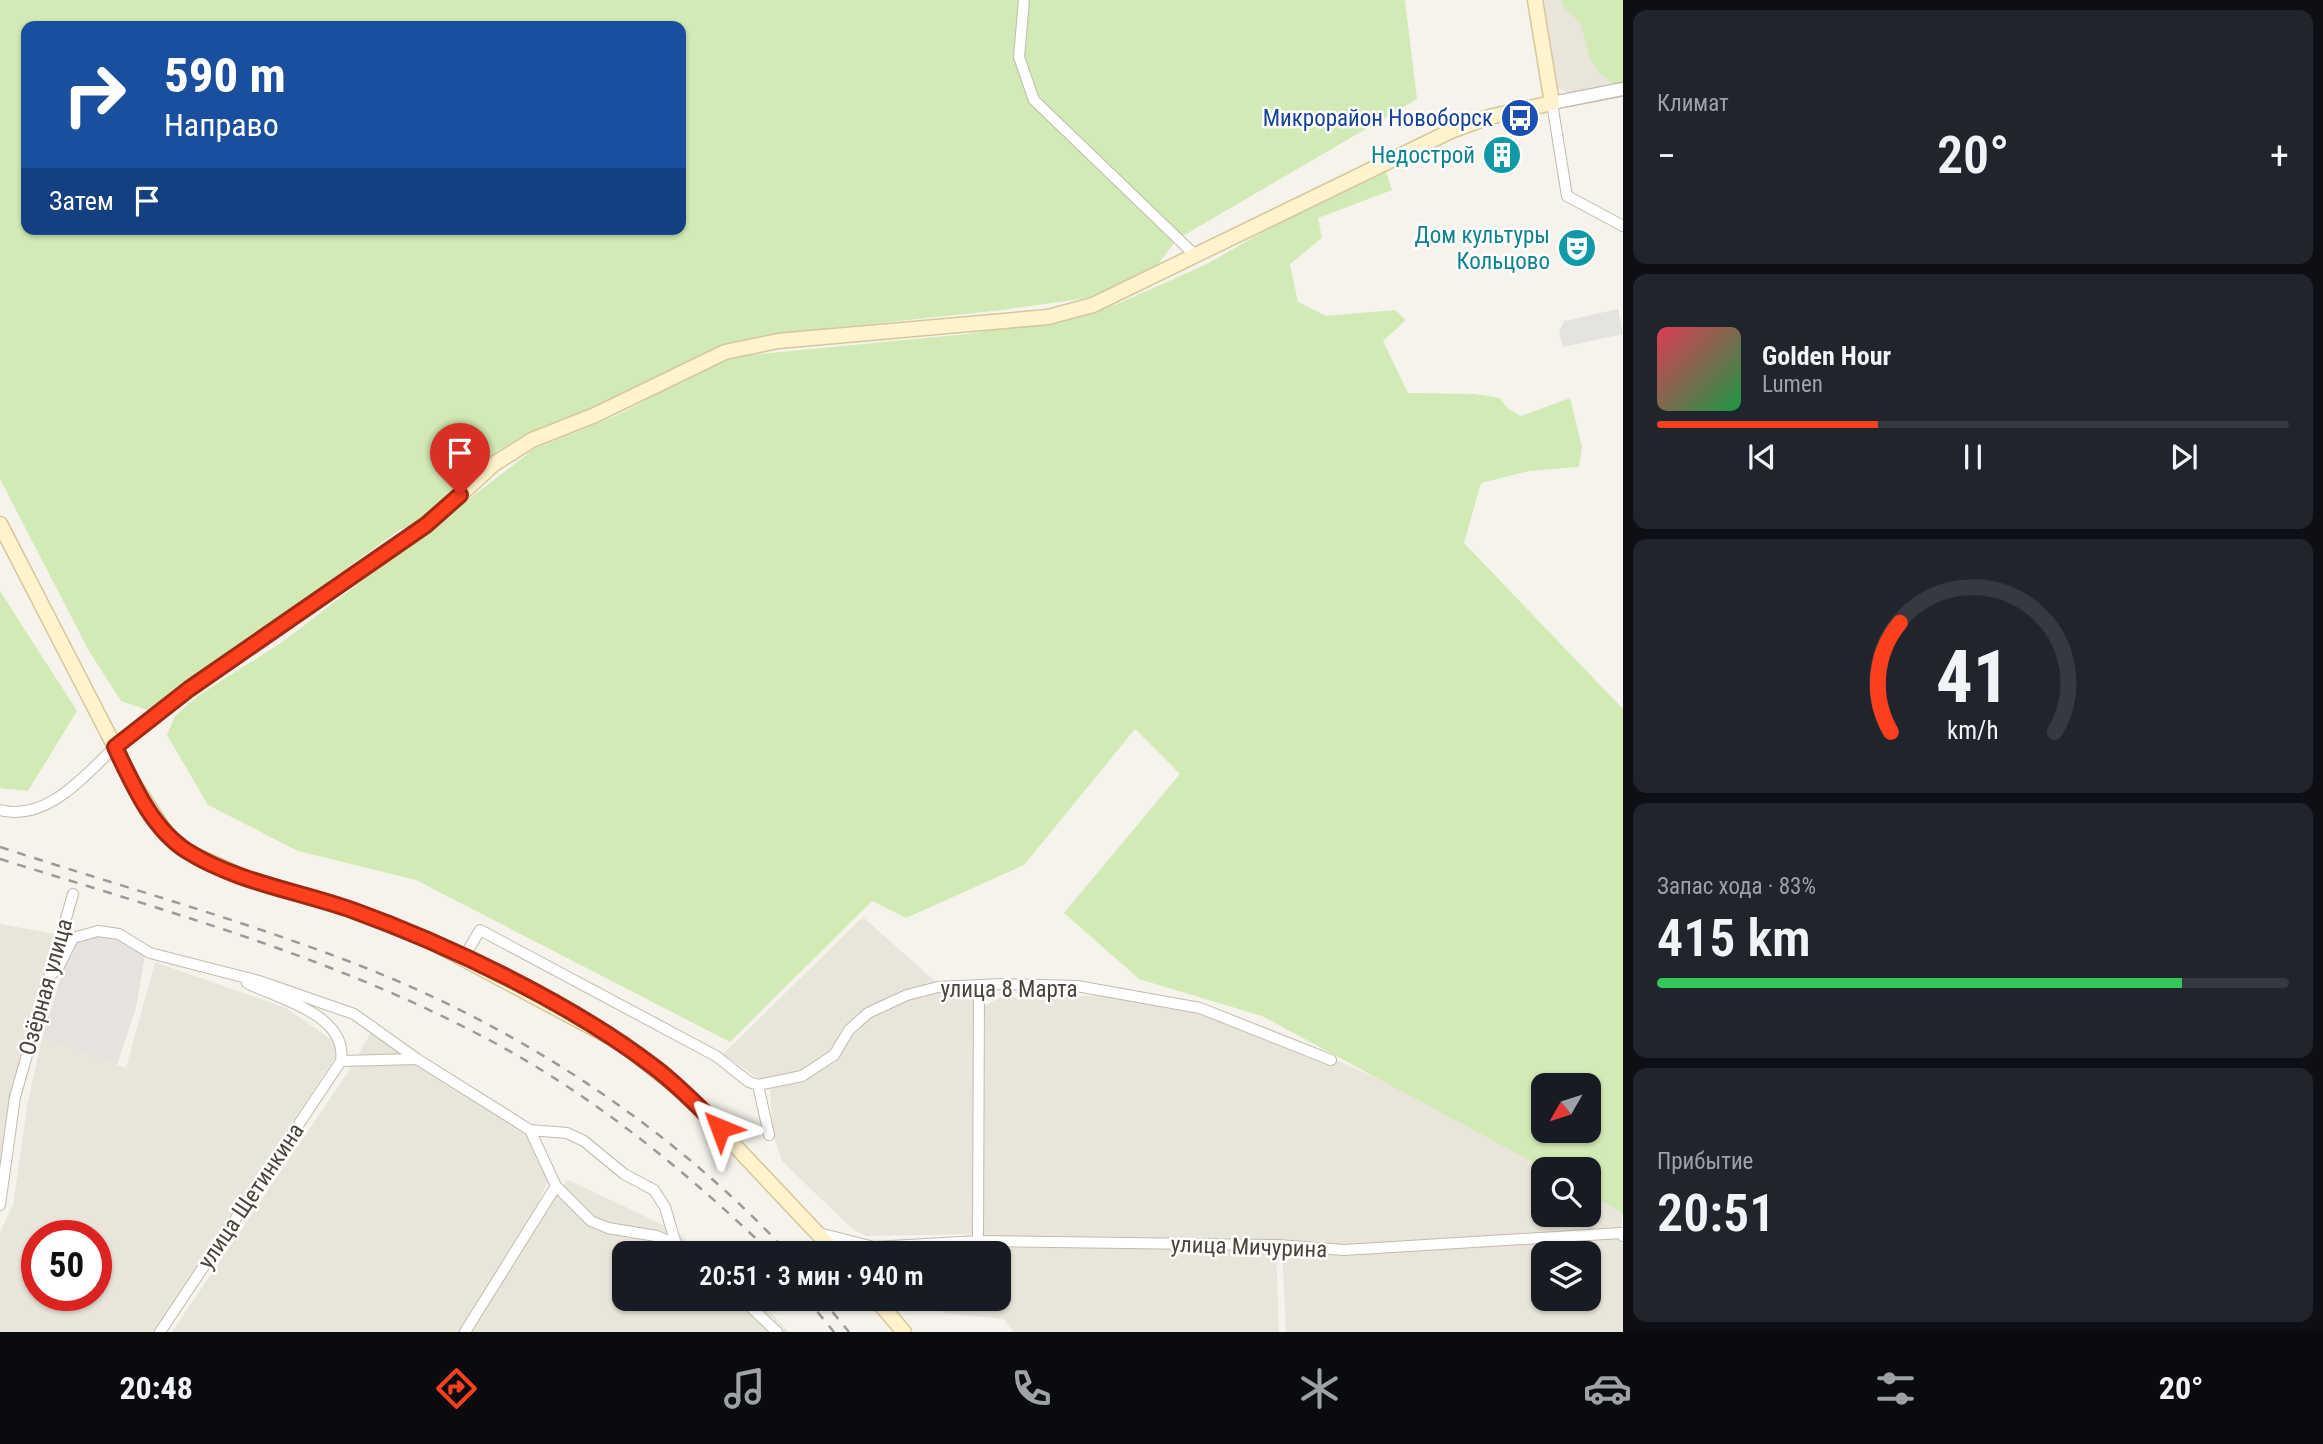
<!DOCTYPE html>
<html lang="ru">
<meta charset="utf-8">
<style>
:root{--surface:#171b24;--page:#20242c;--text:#f1f3f6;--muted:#9ea1a6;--line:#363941;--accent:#fc3f1d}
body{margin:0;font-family:"Roboto Condensed",sans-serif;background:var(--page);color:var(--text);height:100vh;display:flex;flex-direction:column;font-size:26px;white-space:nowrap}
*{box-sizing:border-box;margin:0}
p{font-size:23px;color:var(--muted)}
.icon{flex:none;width:38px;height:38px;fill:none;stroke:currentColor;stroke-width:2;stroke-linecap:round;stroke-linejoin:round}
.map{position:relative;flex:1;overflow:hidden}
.side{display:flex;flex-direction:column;gap:10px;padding:10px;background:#0d0f14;width:700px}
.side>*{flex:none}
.hud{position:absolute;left:21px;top:21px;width:665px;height:214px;border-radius:14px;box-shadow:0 2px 5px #0004;background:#1a4fa0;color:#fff;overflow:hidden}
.needle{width:46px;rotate:231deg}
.fabs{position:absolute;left:1531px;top:1073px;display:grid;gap:14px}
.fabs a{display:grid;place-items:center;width:70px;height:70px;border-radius:14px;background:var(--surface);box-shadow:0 2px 5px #0004;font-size:35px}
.speed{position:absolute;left:21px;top:1220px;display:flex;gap:14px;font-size:35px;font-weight:700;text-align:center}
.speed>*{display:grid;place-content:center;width:91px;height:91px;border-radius:50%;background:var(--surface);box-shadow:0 2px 5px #0004;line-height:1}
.speed .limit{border:10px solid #d22;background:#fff;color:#111}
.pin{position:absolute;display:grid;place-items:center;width:60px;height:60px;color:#fff;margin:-72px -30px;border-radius:50% 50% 50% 0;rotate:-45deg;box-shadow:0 0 7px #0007}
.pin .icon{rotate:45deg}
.me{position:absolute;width:77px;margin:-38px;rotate:316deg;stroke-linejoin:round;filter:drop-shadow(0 0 5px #0008)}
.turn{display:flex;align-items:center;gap:24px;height:147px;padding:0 28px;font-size:32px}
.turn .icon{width:91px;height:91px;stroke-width:2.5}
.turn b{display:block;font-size:49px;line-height:60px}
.then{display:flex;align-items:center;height:66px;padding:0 28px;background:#0003;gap:14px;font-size:26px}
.big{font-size:52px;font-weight:600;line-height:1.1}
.side .tile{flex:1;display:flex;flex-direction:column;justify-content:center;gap:10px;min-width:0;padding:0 24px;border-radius:14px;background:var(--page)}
.side .dial{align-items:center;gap:0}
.dial svg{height:182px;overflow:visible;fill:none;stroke:var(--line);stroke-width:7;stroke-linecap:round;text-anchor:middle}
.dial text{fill:var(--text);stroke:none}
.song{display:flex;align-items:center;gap:21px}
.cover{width:84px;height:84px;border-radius:10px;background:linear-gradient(135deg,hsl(350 70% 55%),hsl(140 70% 35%))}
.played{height:7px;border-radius:4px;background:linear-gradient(90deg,var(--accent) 35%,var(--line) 35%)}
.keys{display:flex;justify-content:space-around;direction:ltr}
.heat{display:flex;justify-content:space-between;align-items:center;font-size:38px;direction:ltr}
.charge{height:10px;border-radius:5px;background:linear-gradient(90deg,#34c759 83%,var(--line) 0)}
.trip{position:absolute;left:612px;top:1241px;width:399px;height:70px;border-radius:14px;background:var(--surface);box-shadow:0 2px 5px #0004;font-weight:600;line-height:70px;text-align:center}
.dock{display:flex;height:112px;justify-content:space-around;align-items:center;background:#090b0e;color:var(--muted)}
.dock .icon{width:49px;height:49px}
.dock .selected{color:var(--accent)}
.dock b{font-size:32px;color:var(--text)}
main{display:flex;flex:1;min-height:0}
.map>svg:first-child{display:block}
.residential{fill:#eae5da;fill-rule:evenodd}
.industrial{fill:#e6e2dd}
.green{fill:#d2eab5;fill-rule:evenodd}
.parking{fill:#e5e3e0}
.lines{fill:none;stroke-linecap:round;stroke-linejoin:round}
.minor-casing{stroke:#c2bbae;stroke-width:12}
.tertiary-casing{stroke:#c2bbae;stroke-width:15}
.secondary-casing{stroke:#d6c79b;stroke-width:17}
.minor{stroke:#fff;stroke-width:10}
.tertiary{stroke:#fff;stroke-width:12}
.secondary{stroke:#fff3cd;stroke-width:14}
.rail{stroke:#9a9a9a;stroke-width:2.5;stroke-dasharray:9 9;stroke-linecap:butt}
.route-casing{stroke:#a42913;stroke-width:18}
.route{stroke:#fc3f1d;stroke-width:12}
.labels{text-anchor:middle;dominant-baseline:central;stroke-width:5;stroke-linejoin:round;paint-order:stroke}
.transit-label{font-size:23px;fill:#164399;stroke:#fff;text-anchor:end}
.culture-label{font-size:23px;fill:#0d838f;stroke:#fff;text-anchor:end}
.street-label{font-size:23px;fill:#4b4439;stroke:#fff}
</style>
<main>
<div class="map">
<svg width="1623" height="1332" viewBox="0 0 1623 1332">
<rect width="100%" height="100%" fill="#f6f3ec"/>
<!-- residential -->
<path class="residential" d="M 1541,0 L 1623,0 L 1623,86 L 1572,95 L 1558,88 Z
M 863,917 L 947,992 L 976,992 L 974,1234 L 866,1236 L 851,1228 L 782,1161 L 773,1134 L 770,1086 L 723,1054 Z
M 0,924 L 55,934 L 15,1096 L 0,1186 Z
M 155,962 L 286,1008 L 342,1047 L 154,1332 L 0,1332 L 0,1232 L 13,1205 L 28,1101 L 42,1038 L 126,1068 ZM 37,1236 L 96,1236 L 96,1295 L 37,1295 Z
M 1126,995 L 1249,1022 L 1537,1148 L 1567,1169 L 1544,1169 L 1544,1214 L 1589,1214 L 1589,1184 L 1623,1206 L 1621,1227 L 1344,1245 L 1277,1241 L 982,1238 L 985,1006 L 999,998 Z
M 373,1029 L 528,1133 L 548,1181 L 530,1222 L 461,1332 L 172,1332 L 350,1069 Z
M 568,1180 L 676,1231 L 702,1253 L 625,1253 L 625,1298 L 758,1299 L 789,1332 L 471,1332 L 549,1202 Z
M 1618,1238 L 1623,1244 L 1623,1332 L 1286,1332 L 1282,1250 ZM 1544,1253 L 1589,1253 L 1589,1298 L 1544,1298 Z
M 921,1247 L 1276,1249 L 1279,1332 L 1013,1332 L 1004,1319 L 944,1313 L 936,1299 L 999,1298 L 999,1253 L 921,1253 Z"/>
<!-- industrial -->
<path class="industrial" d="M 98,936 L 124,940 L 145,955 L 136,1008 L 117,1065 L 42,1038 L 72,942 Z"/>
<!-- green -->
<path class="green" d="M 0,0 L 1405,0 L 1417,99 L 1176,240 L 1157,266 L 1095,297 L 1002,310 L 759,336 L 722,346 L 682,368 L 541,432 C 499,438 477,475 446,500 C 440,505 433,507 428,512 C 417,522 416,526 401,529 L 322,586 L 300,609 L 273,621 L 224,657 L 181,684 L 150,711 L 121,701 L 89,651 L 0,479 ZM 26,26 L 681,26 L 681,229 L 26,229 Z
M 1562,0 L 1623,0 L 1623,84 L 1616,87 L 1601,74 L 1590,59 L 1580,22 L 1565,9 Z
M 1386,171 L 1392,190 L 1318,218 L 1322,238 L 1290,264 L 1298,302 L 1326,316 L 1395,310 L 1406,320 L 1383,341 L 1408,393 L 1474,394 L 1500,398 L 1507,408 L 1521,416 L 1570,398 L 1582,447 L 1579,467 L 1529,471 L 1481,483 L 1464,543 L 1623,709 L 1623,1213 L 1589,1194 L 1589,1169 L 1546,1169 L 1262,1016 L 1139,979 L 1064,913 L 1180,774 L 1135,729 L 1024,865 L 906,918 L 872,901 L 730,1042 L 416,880 L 298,851 L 208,805 L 167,735 L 175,716 L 199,695 L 281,643 L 534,449 L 618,415 L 698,372 L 738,356 L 967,334 L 1044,322 L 1115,305 L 1207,264 L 1285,219 ZM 1544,1085 L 1589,1085 L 1589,1130 L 1544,1130 Z
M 0,591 L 77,711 L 28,791 L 0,788 Z"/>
<!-- parking -->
<path class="parking" d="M 1618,309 L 1623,334 L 1563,347 L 1559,333 L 1564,321 Z"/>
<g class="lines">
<defs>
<path id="minor" d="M 1024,0 L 1019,57 L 1034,100 L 1196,256
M 1552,103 L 1567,196 L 1623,226
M 0,810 C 47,822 84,776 115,747
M 464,957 L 480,930 L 716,1056 L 749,1082 L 758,1085
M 49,977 L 58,968 L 73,938 L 98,931 L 119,934 L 150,953 L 259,981 L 354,1014 L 417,1059 L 530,1130 L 556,1186 L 591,1221 L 608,1228 L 656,1236 L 676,1244 L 685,1253
M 341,1061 L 417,1059
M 530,1130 L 567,1133 L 584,1141 L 624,1174 L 654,1190 L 665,1207 L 676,1244
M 769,1135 L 758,1085 L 802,1076 L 834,1055 L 849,1030 L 868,1013 L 907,995 L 938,987 L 1002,984 L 1077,986 L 1200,1008 L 1331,1060
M 0,1205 L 15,1097 L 73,894
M 819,1233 L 874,1247 L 978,1241 L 1278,1245 L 1344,1250 L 1621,1233 L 1623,1236
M 978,1241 L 979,986
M 741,1298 L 777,1332
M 160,1332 L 341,1061 C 348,1014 278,999 247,983
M 465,1332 L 556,1186"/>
<path id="tertiary" d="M 1552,103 L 1623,89"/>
<path id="secondary" d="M 0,524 L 134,784 L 166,833 L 186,851 L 246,878 L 351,910 L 428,940 L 623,1044 L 688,1096 L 836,1253
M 115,747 L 189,689 L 427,525 L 494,464 L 532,440 L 595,415 L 725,352 L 778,341 L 1048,317 L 1093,305 L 1451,131 L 1489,117 L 1552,103 L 1535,0
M 875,1298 L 904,1332"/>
</defs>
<!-- minor casing -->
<use href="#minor" class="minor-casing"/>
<!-- tertiary casing -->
<use href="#tertiary" class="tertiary-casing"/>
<!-- secondary casing -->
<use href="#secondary" class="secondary-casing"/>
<!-- minor -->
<use href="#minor" class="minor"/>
<!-- tertiary -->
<use href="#tertiary" class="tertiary"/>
<!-- secondary -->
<use href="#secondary" class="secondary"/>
<!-- rail -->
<path class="rail" d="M 0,847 C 122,887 247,921 366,968 C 523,1030 673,1129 788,1253
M 0,859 C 160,909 325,955 474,1032 C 584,1088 682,1167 771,1253
M 806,1298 L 834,1332
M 821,1298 L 849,1332"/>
</g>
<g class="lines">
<defs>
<path id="route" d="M 460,495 L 426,525 L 189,689 L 115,747 C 132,783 152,829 187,851 C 236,882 298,891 352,910 C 449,945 572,1004 654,1067 C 678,1085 699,1107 720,1128"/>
</defs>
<!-- route casing -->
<use href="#route" class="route-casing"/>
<!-- route -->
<use href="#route" class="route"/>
</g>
<!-- icons -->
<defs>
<symbol id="bus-disc" viewBox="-11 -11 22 22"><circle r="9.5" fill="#1a4fb4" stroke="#fff"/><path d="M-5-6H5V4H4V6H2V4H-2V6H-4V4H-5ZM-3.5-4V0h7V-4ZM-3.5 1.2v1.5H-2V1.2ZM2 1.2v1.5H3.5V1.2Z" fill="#fff"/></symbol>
<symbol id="building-disc" viewBox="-11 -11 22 22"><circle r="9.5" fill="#0f9aa8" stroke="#fff"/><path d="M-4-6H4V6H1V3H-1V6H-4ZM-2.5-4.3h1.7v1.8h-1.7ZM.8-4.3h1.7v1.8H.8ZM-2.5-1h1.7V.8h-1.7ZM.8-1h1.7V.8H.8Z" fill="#fff"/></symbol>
<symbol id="theatre-disc" viewBox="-11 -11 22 22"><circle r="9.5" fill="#0f9aa8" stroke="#fff"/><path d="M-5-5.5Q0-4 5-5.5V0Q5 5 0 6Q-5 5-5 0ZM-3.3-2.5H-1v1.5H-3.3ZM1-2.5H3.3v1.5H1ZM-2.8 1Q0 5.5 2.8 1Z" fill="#fff"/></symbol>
</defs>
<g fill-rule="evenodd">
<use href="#bus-disc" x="1498" y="96" width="44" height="44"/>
<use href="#building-disc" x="1480" y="133" width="44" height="44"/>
<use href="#theatre-disc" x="1555" y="226" width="44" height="44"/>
</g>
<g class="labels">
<!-- transit labels -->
<g class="transit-label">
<text x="1493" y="118">Микрорайон Новоборск</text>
</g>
<!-- culture labels -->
<g class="culture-label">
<text x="1475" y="155">Недострой</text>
<text x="1550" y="235">Дом культуры<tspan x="1550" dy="26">Кольцово</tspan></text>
</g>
<!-- street labels -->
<g class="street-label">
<text transform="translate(46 987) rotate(-74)">Озёрная улица</text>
<text x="1009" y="989">улица 8 Марта</text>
<text transform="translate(251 1196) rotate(-56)">улица Щетинкина</text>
<text transform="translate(1249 1247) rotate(2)">улица Мичурина</text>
</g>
</g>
</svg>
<div class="fabs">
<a><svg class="needle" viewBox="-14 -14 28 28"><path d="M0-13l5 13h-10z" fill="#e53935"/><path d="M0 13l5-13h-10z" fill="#9ea1a6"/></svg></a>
<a><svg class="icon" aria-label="search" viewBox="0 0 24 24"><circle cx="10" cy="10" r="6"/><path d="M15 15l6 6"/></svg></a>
<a><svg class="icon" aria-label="layers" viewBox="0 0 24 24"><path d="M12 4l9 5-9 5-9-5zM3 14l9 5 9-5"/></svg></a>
</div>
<div class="speed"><div class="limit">50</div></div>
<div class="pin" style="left:460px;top:495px;background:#d93025"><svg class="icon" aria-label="arrive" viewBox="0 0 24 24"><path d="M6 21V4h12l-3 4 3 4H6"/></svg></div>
<svg class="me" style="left:720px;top:1128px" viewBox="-20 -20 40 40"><path d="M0-17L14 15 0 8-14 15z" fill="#fc3f1d" stroke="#fff" stroke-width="4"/></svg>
<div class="trip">20:51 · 3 мин · 940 m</div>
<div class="hud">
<div class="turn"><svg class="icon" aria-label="right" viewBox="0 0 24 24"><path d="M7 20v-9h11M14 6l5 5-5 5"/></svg><div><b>590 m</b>Направо</div></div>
<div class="then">Затем<svg class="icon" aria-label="arrive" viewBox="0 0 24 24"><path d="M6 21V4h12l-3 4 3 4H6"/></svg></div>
</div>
</div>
<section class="side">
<div class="tile"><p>Климат</p>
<div class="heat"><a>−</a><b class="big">20°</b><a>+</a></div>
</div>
<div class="tile">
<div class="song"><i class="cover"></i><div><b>Golden Hour</b><p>Lumen</p></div></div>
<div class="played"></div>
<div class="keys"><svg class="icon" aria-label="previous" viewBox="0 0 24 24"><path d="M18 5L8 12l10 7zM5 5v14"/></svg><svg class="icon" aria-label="pause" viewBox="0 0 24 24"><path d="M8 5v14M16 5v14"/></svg><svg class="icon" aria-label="next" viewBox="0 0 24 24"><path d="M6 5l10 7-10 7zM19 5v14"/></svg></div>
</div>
<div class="tile dial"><svg viewBox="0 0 100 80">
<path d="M14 69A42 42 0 1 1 86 69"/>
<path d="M14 69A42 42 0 0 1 18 21" stroke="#fc3f1d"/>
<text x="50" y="56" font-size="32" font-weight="700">41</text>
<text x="50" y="72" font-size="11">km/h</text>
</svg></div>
<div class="tile"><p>Запас хода · 83%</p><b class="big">415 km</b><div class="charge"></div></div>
<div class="tile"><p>Прибытие</p><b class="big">20:51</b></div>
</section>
</main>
<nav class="dock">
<b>20:48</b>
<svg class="icon selected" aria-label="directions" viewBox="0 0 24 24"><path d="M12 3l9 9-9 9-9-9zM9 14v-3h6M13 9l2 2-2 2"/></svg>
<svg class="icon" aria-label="music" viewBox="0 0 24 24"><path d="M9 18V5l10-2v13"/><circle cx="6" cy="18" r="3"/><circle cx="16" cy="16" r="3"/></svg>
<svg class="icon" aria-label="phone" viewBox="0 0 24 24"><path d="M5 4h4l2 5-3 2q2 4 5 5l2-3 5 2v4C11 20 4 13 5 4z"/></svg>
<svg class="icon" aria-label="climate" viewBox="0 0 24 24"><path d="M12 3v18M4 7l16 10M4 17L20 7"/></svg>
<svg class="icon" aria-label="car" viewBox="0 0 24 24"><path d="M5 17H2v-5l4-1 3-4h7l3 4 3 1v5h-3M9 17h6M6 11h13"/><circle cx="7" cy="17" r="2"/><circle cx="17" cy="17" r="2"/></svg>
<svg class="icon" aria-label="filters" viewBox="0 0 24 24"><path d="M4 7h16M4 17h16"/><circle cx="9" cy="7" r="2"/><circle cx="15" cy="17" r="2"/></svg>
<b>20°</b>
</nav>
